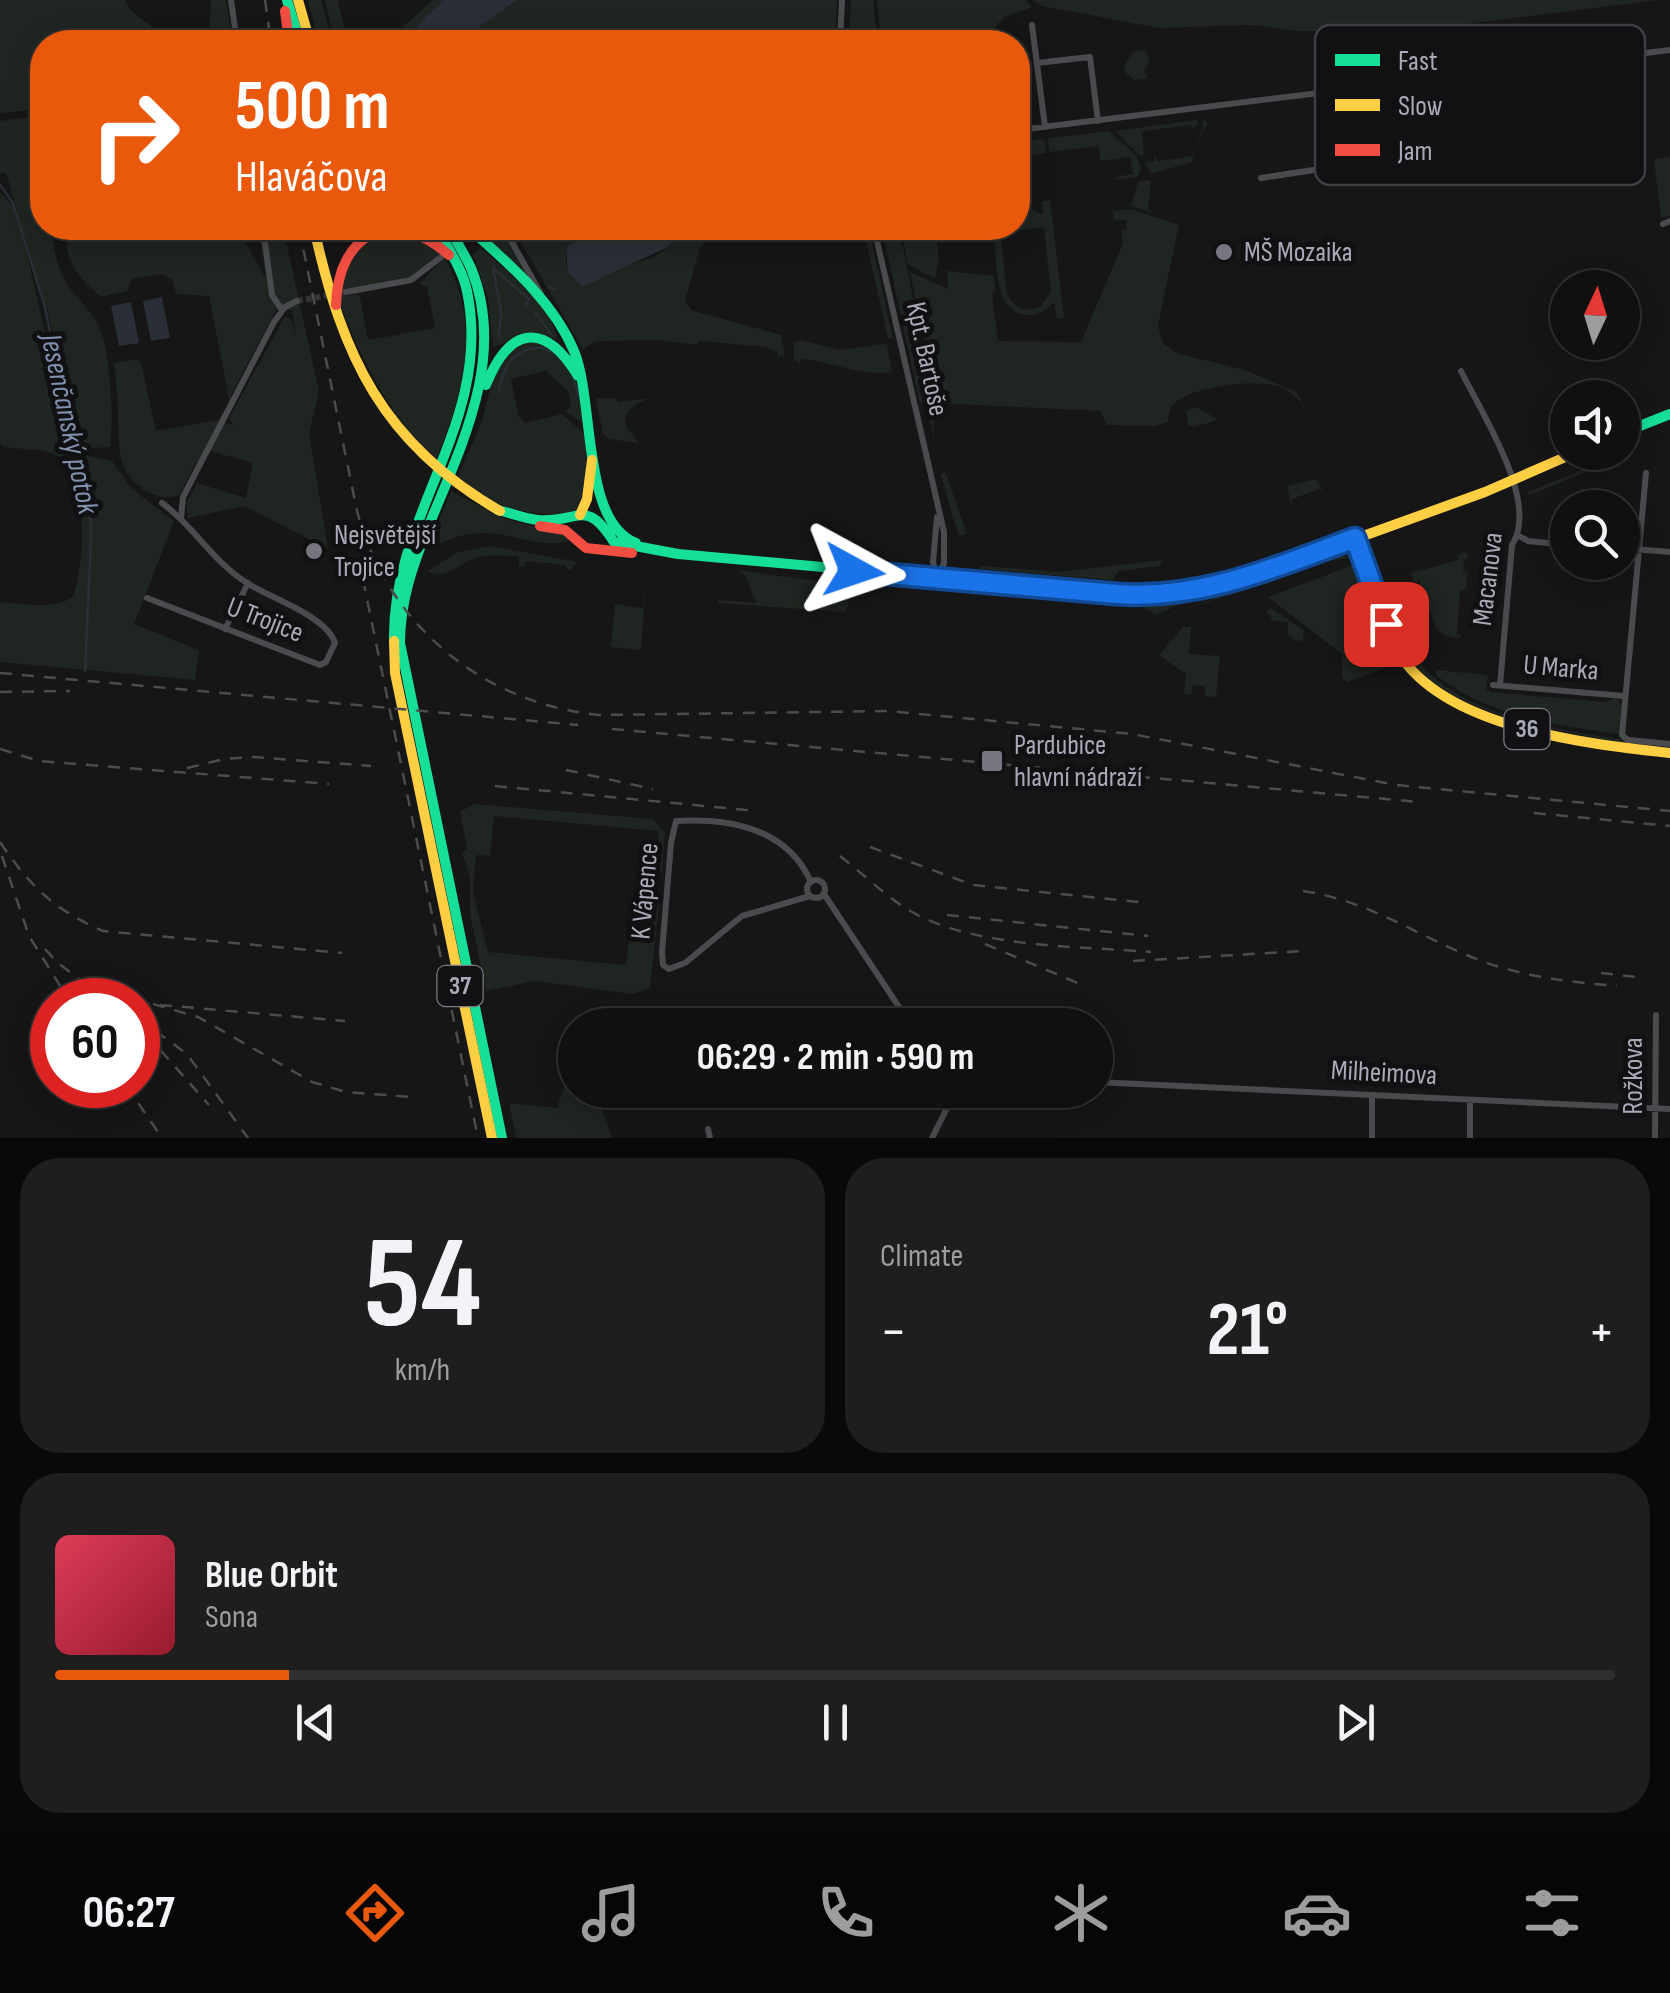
<!DOCTYPE html>
<meta charset="utf-8">
<style>
:root{--surface:#101010;--page:#1e1e1e;--text:#f1f3f6;--muted:#9c9d9f;--line:#303030;--accent:#ea580c}
body{margin:0;font-family:"Sofia Sans Condensed",sans-serif;background:var(--page);color:var(--text);height:100vh;display:flex;flex-direction:column;font-size:38px;white-space:nowrap}
*{box-sizing:border-box;margin:0}
p{font-size:32px;color:var(--muted)}
.icon{flex:none;width:55px;height:55px;fill:none;stroke:currentColor;stroke-width:2;stroke-linecap:round;stroke-linejoin:round}
.map{position:relative;height:1138px;overflow:hidden}
.details{display:flex;flex-direction:column;gap:20px;padding:20px;background:#090909;flex:1}
.details>*{flex:none}
.hud{position:absolute;left:30px;top:30px;width:1000px;height:210px;border-radius:40px;box-shadow:0 5px 25px #0003,0 0 0 2px var(--line);background:#ea580c;color:#fff;overflow:hidden}
.needle{width:65px;rotate:4deg}
.tools{position:absolute;left:1550px;top:270px;display:grid;gap:20px}
.tools a{display:grid;place-items:center;width:90px;height:90px;border-radius:50%;background:var(--surface);box-shadow:0 5px 25px #0003,0 0 0 2px var(--line);font-size:50px}
.speed{position:absolute;left:30px;top:978px;display:flex;gap:20px;font-size:50px;font-weight:700;text-align:center}
.speed>*{display:grid;place-content:center;width:130px;height:130px;border-radius:50%;background:var(--surface);box-shadow:0 5px 25px #0003,0 0 0 2px var(--line);line-height:1}
.speed .limit{border:15px solid #d22;background:#fff;color:#111}
.pin{position:absolute;display:grid;place-items:center;width:85px;height:85px;color:#fff;margin:-42px;border-radius:20px;box-shadow:0 5px 15px #0006}
.me{position:absolute;width:110px;margin:-55px;rotate:95deg;stroke-linejoin:round;filter:drop-shadow(0 0 8px #0008)}
.turn{display:flex;align-items:center;gap:35px;height:210px;padding:0 40px;font-size:45px}
.turn .icon{width:130px;height:130px;stroke-width:2.5}
.turn b{display:block;font-size:70px;line-height:85px}
.big{font-size:75px;font-weight:700;line-height:1.1}
.details .tile{flex:1;display:flex;flex-direction:column;justify-content:center;gap:15px;min-width:0;padding:0 35px;border-radius:40px;background:var(--page)}
.details .dial{align-items:center;gap:0}
.dial b{font-size:130px;line-height:1}
.song{display:flex;align-items:center;gap:30px}
.cover{width:120px;height:120px;border-radius:15px;background:linear-gradient(135deg,hsl(350 70% 55%),hsl(350 70% 35%))}
.played{height:10px;border-radius:5px;background:linear-gradient(90deg,var(--accent) 15%,var(--line) 15%)}
.keys{display:flex;justify-content:space-around;direction:ltr}
.heat{display:flex;justify-content:space-between;align-items:center;font-size:55px;direction:ltr}
.details .tiles{flex:1;display:grid;gap:20px;grid-template-columns:1fr 1fr}
.tile:last-child{grid-column:span 2}
.trip{position:absolute;left:558px;top:1008px;width:555px;height:100px;border-radius:50px;background:var(--surface);box-shadow:0 5px 25px #0003,0 0 0 2px var(--line);font-weight:700;line-height:100px;text-align:center}
.tabs{display:flex;height:160px;justify-content:space-around;align-items:center;background:#060606;color:var(--muted)}
.tabs .icon{width:70px;height:70px}
.tabs .active{color:var(--accent)}
.tabs b{font-size:45px;color:var(--text)}
.map>svg:first-child{display:block}
.green{fill:#1f2520;fill-rule:evenodd}
.water{fill:#2a2f37}
.lines{fill:none;stroke-linecap:round;stroke-linejoin:round}
.stream{stroke:#2a2f37;stroke-width:2.5}
.street-tunnel{stroke:#333436;stroke-width:6;stroke-dasharray:6 3;stroke-linecap:butt}
.street{stroke:#4a4b4f;stroke-width:6}
.fast{stroke:#16e098;stroke-width:10}
.slow{stroke:#ffcf43;stroke-width:10}
.jam{stroke:#f24e42;stroke-width:10}
.rail{stroke:#4b4c4e;stroke-width:2.5;stroke-dasharray:12 10;stroke-linecap:butt}
.route-casing{stroke:#114b97;stroke-width:25}
.route{stroke:#1a73e8;stroke-width:18}
.poi-dot{fill:#75767f;stroke:#111012;stroke-width:4}
.labels{text-anchor:middle;dominant-baseline:central;stroke-width:10;stroke-linejoin:round;paint-order:stroke}
.shield{fill:#111012;stroke:#7b7c86;stroke-width:2.5}
.shield-label{font-size:25px;font-weight:bold;fill:#a8aab7}
.poi-label{font-size:28px;fill:#a8aab7;stroke:#111012;text-anchor:start}
.street-label{font-size:28px;fill:#a8aab7;stroke:#111012}
.water-label{font-size:30px;font-style:italic;fill:#8092b0;stroke:#111012}
.key{fill:#111012;stroke:#3e3e44;stroke-width:2.5}
.key-label{font-size:28px;fill:#a8aab7}
</style>
<div class="map">
<svg width="1670" height="1138" viewBox="0 0 1670 1138">
<rect width="100%" height="100%" fill="#161616"/>
<!-- green -->
<path class="green" d="M 0,0 L 125,0 C 133,19 157,24 163,42 L 42,42 L 42,109 L 0,113 Z
M 211,0 L 226,0 L 232,42 L 209,42 Z
M 308,0 L 321,0 L 332,42 L 323,42 L 316,32 Z
M 325,0 L 338,0 L 347,42 L 335,42 Z
M 433,0 L 445,0 L 427,15 L 406,42 L 393,42 L 400,29 Z
M 517,0 L 837,0 L 835,42 L 458,42 Z
M 851,0 L 873,0 L 878,42 L 849,42 Z
M 877,0 L 1026,0 L 1032,7 L 1004,17 L 982,42 L 881,42 Z
M 1032,0 L 1659,0 L 1386,34 L 1348,35 L 1343,31 L 1298,31 L 1250,25 L 1159,28 L 1042,6 Z
M 1144,50 L 1150,59 L 1144,71 L 1147,79 L 1134,80 L 1126,73 L 1124,65 L 1133,52 Z
M 36,116 L 42,178 L 42,228 L 51,228 C 54,248 57,270 69,287 C 77,299 91,310 98,324 C 111,352 114,416 110,447 L 79,449 L 49,317 L 18,216 L 73,453 L 112,461 L 132,489 L 174,521 L 134,624 L 199,650 L 195,680 L 0,662 L 0,602 C 24,604 52,610 73,597 C 86,553 87,497 62,457 L 44,451 L 4,447 L 0,443 L 0,192 L 17,210 L 6,173 L 0,173 L 0,121 Z
M 1203,119 L 1208,122 L 1193,152 L 1192,162 L 1151,174 L 1145,163 L 1154,161 L 1154,156 L 1158,161 L 1192,156 L 1192,153 L 1203,129 Z
M 1197,120 L 1197,125 L 1192,129 L 1191,125 L 1142,131 L 1144,154 L 1141,157 L 1115,131 Z
M 1109,131 L 1136,155 L 1141,168 L 1138,177 L 1116,180 L 1115,177 L 1133,174 L 1130,157 L 1101,161 L 1098,146 L 1049,152 L 1048,138 Z
M 1044,139 L 1046,153 L 1018,157 L 1018,142 Z
M 1670,157 L 1670,216 L 1661,218 L 1654,159 Z
M 1151,180 L 1148,208 L 1153,213 L 1131,206 L 1138,182 Z
M 1050,200 L 1064,318 L 1057,319 L 1054,302 C 1046,310 1038,317 1025,315 C 993,311 997,260 994,236 L 995,228 L 1018,228 L 1018,207 L 1031,208 L 1043,215 L 1042,201 ZM 1044,227 L 1051,292 L 1040,307 C 1026,313 1013,308 1007,293 L 1000,233 Z
M 1131,209 L 1179,225 L 1158,325 L 1163,343 L 1176,353 L 1245,370 L 1296,392 L 1319,431 L 1319,432 C 1310,416 1302,398 1285,389 C 1263,377 1196,386 1177,401 C 1170,406 1168,414 1168,422 L 1155,426 L 1106,425 L 1101,411 L 935,403 L 934,439 L 930,418 L 933,379 L 910,272 L 948,289 L 947,271 L 994,276 L 995,289 L 992,294 L 998,341 L 1081,342 L 1123,243 L 1121,231 L 1127,229 L 1126,220 L 1114,221 L 1113,211 Z
M 69,228 L 237,228 L 266,279 L 259,228 L 283,228 L 319,391 L 309,434 L 328,549 L 244,506 L 188,518 L 186,504 L 197,483 L 246,498 L 253,463 L 210,451 L 195,464 L 180,494 C 169,499 162,498 150,493 C 117,476 119,450 118,419 C 118,400 116,381 114,363 L 137,359 L 141,362 L 156,431 L 219,420 L 234,426 L 229,418 L 285,316 L 291,319 L 296,333 L 292,310 L 276,310 L 229,399 L 209,296 L 176,294 L 172,279 L 163,274 L 132,279 L 127,291 L 101,297 C 79,278 61,259 69,228 Z
M 475,228 L 501,228 L 527,271 L 525,274 Z
M 513,228 L 620,228 L 588,235 L 566,247 L 566,265 C 616,268 653,271 687,228 L 716,228 L 699,250 L 685,301 L 691,310 L 781,335 L 785,355 L 777,358 L 778,353 L 766,347 L 699,341 L 698,345 L 656,340 L 603,341 L 594,342 L 583,350 Z
M 863,228 L 869,228 L 893,339 L 888,338 Z
M 882,228 L 899,228 L 928,373 L 929,398 L 920,404 Z
M 902,228 L 935,228 L 939,259 L 935,278 L 907,264 Z
M 394,232 C 403,234 416,234 424,239 C 441,247 450,265 456,282 C 479,346 459,403 435,462 C 388,411 364,366 339,301 C 334,262 360,242 394,232 ZM 439,254 L 442,260 L 419,284 L 427,286 L 435,328 L 368,340 L 360,297 L 357,294 L 347,296 L 345,290 L 410,277 Z
M 481,248 C 504,269 555,308 557,340 C 524,328 521,340 493,347 L 488,298 L 473,254 Z
M 800,340 L 841,350 L 884,344 L 887,345 L 892,372 C 863,377 830,361 801,359 L 800,364 L 794,359 L 794,342 Z
M 539,343 C 572,356 582,393 586,426 L 566,411 L 571,405 L 568,391 L 546,371 L 511,379 L 518,415 L 525,423 L 562,414 L 588,437 L 584,500 L 578,512 C 531,520 495,506 456,480 C 465,460 475,440 482,420 C 493,388 494,339 539,343 Z
M 617,398 L 618,402 L 650,398 C 640,402 618,411 628,429 C 631,434 636,438 638,443 L 609,439 L 603,434 L 596,399 Z
M 1197,407 L 1218,420 L 1194,427 L 1188,425 L 1186,411 Z
M 1630,451 L 1631,454 L 1529,495 L 1528,492 Z
M 945,471 L 967,534 L 959,536 L 957,530 L 941,475 Z
M 1316,479 L 1324,493 L 1320,489 L 1292,499 L 1292,506 L 1287,486 Z
M 451,491 L 504,519 L 561,532 L 569,541 C 543,548 522,537 497,534 C 471,530 449,538 427,550 Z
M 491,546 L 577,562 L 570,570 L 566,569 L 565,565 L 526,561 L 524,567 L 519,566 L 519,556 C 504,556 489,554 475,558 C 458,563 446,582 428,571 L 458,552 Z
M 1465,552 L 1469,556 L 1464,560 L 1463,573 L 1468,571 L 1466,588 L 1460,592 L 1457,635 L 1461,634 L 1461,638 C 1438,637 1435,628 1428,607 L 1424,608 L 1421,599 L 1424,595 L 1419,581 L 1414,582 L 1411,573 L 1458,560 L 1457,555 Z
M 1338,554 L 1352,558 L 1333,560 L 1160,618 Z
M 1269,558 C 1238,582 1174,587 1135,588 L 1210,577 Z
M 1163,560 L 1160,566 L 1118,571 L 1113,580 L 981,569 L 981,566 L 1059,572 Z
M 1356,564 L 1390,657 L 1385,668 L 1347,682 L 1342,678 L 1342,654 L 1268,597 Z
M 736,570 L 832,583 L 835,589 L 849,591 L 848,606 L 844,612 L 718,603 L 718,600 L 756,603 L 745,575 Z
M 962,570 L 1112,584 L 1106,586 L 960,573 Z
M 842,576 L 918,583 L 926,588 L 846,583 Z
M 646,581 L 641,650 L 611,647 L 615,604 L 643,608 Z
M 961,587 L 1101,600 L 1107,605 L 961,591 Z
M 1196,597 L 1156,615 L 1139,603 Z
M 1270,608 L 1304,630 L 1303,641 L 1292,640 L 1292,636 L 1288,635 L 1288,622 L 1271,620 L 1271,614 L 1266,613 Z
M 1397,624 C 1428,711 1540,727 1621,739 L 1630,744 C 1572,734 1471,717 1426,677 C 1410,662 1402,645 1394,625 Z
M 1183,627 L 1191,627 L 1189,654 L 1220,656 L 1216,697 L 1205,696 L 1205,686 L 1192,685 L 1191,695 L 1184,694 L 1186,674 L 1159,655 Z
M 1436,670 L 1488,675 L 1486,689 L 1491,692 L 1605,702 L 1616,698 L 1622,705 L 1619,734 C 1558,726 1485,715 1436,675 Z
M 474,804 L 653,819 L 665,833 L 662,871 L 657,873 L 659,831 L 494,816 L 490,856 L 476,855 L 473,892 L 488,952 L 626,965 L 630,929 L 650,930 L 653,895 L 660,895 L 650,988 L 633,994 L 535,981 L 486,991 L 470,914 L 470,878 L 462,853 L 467,848 L 460,812 Z
M 570,1072 L 575,1072 L 575,1090 L 595,1090 L 612,1138 L 516,1138 L 509,1103 L 557,1108 Z"/>
<!-- water -->
<path class="water" d="M 445,0 L 517,0 L 458,42 L 406,42 L 427,15 Z
M 620,228 L 687,228 L 668,247 L 582,287 L 568,272 L 566,247 L 588,235 Z
M 162,297 L 170,338 L 151,341 L 143,301 Z
M 131,302 L 139,343 L 119,346 L 111,306 Z"/>
<g class="lines">
<!-- stream -->
<path class="stream" d="M 0,185 L 13,203 L 44,304 L 76,449 L 75,462 L 91,522 L 91,539 L 85,671
M 549,287 L 556,289
M 535,312 L 551,334
M 499,337 L 501,311 L 493,268 L 529,299 L 527,305
M 545,349 L 553,353
M 573,378 L 583,408
M 499,390 C 504,362 518,345 546,348"/>
<!-- street-tunnel -->
<path class="street-tunnel" d="M 297,301 L 346,292"/>
<!-- street -->
<path class="street" d="M 231,0 L 237,42
M 1032,25 L 1045,127
M 840,42 L 842,0
M 1037,63 L 1090,57 L 1098,121
M 1465,76 L 1473,145
M 1018,130 L 1670,50
M 1261,178 L 1511,140
M 1663,224 L 1670,221
M 263,228 L 272,295 L 282,310
M 504,228 L 541,294
M 874,228 L 944,532 L 944,563 L 938,577
M 346,292 L 411,280 L 441,257
M 1461,371 C 1482,414 1540,502 1512,545 L 1500,685
M 1646,473 L 1622,735 L 1628,740 L 1670,744
M 937,517 L 933,562 L 937,578
M 181,518 L 183,497 L 274,322 L 285,307 L 297,301
M 1519,536 L 1528,541 L 1568,545
M 1622,548 L 1670,552
M 147,598 L 320,665 L 326,662 L 335,643 C 327,616 270,598 247,583 C 213,562 194,526 162,503
M 225,629 L 248,583
M 1493,685 L 1624,696
M807 889a9 9 0 1 1 18 0a9 9 0 1 1-18 0Z
M 824,894 L 911,1025
M 810,896 L 742,916 L 685,963 L 669,969 L 663,965 L 662,952 L 671,843 L 676,821 C 730,818 787,828 811,882
M 1095,1082 L 1670,1109
M 1372,1095 L 1372,1138
M 708,1129 L 710,1138
M 932,1138 L 956,1090
M 1470,1138 L 1470,1100
M 1655,1138 L 1656,1015"/>
<!-- fast -->
<path class="fast" d="M 287,0 L 300,42
M 449,228 C 456,241 465,255 471,268 C 507,356 462,444 429,525 C 413,564 400,601 400,643 L 502,1138
M 469,228 C 509,264 553,301 574,351 C 595,401 581,522 636,543
M 486,385 C 509,327 544,320 578,376
M 1622,433 L 1670,414
M 498,510 C 511,513 525,519 538,520 C 580,523 585,497 614,542 L 678,554 L 1132,595 L 1190,591 L 1239,579
M 394,641 C 391,515 494,422 467,291 C 463,270 447,247 437,228"/>
<!-- slow -->
<path class="slow" d="M 298,0 L 310,42
M 314,228 C 342,356 383,444 500,511
M 580,515 L 587,499 L 592,460
M 1355,539 L 1485,492 L 1577,452
M 1239,579 L 1355,539 C 1369,577 1377,621 1400,655 C 1448,729 1589,744 1670,753
M 394,641 L 395,673 L 492,1138"/>
<!-- jam -->
<path class="jam" d="M 285,11 L 289,42
M 336,305 C 338,232 393,206 449,255
M 540,526 L 565,530 L 586,548 L 632,553"/>
<!-- rail -->
<path class="rail" d="M 265,0 L 271,42
M 299,228 L 357,511 C 387,625 483,704 600,715 L 888,711 L 1132,734 L 1396,785 L 1670,811
M 354,536 L 478,1138
M 0,673 L 578,725
M 0,692 L 70,691
M 612,729 L 1419,802
M 0,749 L 39,761 L 329,784
M 187,768 L 224,759 L 253,757 L 371,766
M 566,770 L 653,789
M 495,786 L 757,811
M 1534,813 L 1670,826
M 0,842 C 30,886 54,910 103,931 L 342,953
M 870,847 L 973,885 L 1148,903
M 2,856 L 29,936 L 69,1000
M 840,856 C 862,873 883,894 907,909 C 970,948 1078,946 1151,952
M 1303,891 C 1367,900 1416,935 1474,958 C 1518,976 1569,982 1617,986
M 947,915 L 1148,936
M 985,944 L 1080,984
M 45,949 L 58,963 L 107,1000
M 1133,961 L 1303,951
M 1601,973 L 1636,977
M 138,1003 L 345,1021
M 153,1004 L 198,1017 L 312,1082 L 346,1092 L 411,1097
M 138,1018 L 187,1054 L 248,1138
M 146,1034 L 209,1105
M 126,1085 L 162,1138"/>
</g>
<g class="lines">
<defs>
<path id="route" d="M 854,571 L 1117,594 C 1201,600 1277,567 1355,538 L 1386,624"/>
</defs>
<!-- route casing -->
<use href="#route" class="route-casing"/>
<!-- route -->
<use href="#route" class="route"/>
</g>
<!-- markers -->
<g class="poi-dot">
<circle cx="1224" cy="252" r="10"/>
<circle cx="314" cy="551" r="10"/>
<rect x="980" y="749" width="24" height="24" rx="5"/>
</g>
<g class="labels">
<!-- shield labels -->
<g class="shield">
<rect x="1504.5" y="709" width="45" height="40" rx="8"/>
<rect x="437.5" y="966" width="45" height="40" rx="8"/>
</g>
<g class="shield-label">
<text x="1527" y="729">36</text>
<text x="460" y="986">37</text>
</g>
<!-- poi labels -->
<g class="poi-label">
<text x="1244" y="252">MŠ Mozaika</text>
<text x="334" y="535">Nejsvětější<tspan x="334" dy="32">Trojice</tspan></text>
<text x="1014" y="745">Pardubice<tspan x="1014" dy="32">hlavní nádraží</tspan></text>
</g>
<!-- street labels -->
<g class="street-label">
<text transform="translate(927 359) rotate(78)">Kpt. Bartoše</text>
<text transform="translate(1488 579) rotate(-83)">Macanova</text>
<text transform="translate(265 620) rotate(21)">U Trojice</text>
<text transform="translate(1561 668) rotate(5)">U Marka</text>
<text transform="translate(645 891) rotate(-85)">K Vápence</text>
<text transform="translate(1384 1073) rotate(3)">Milheimova</text>
<text transform="translate(1633 1076) rotate(-90)">Rožkova</text>
</g>
<!-- water labels -->
<g class="water-label">
<text transform="translate(69 424) rotate(78)">Jesenčanský potok</text>
</g>
</g>
<!-- legend -->
<rect x="1315" y="25" width="330" height="160" rx="15" class="key"/>
<rect x="1335" y="54" width="45" height="12" fill="#16e098"/>
<rect x="1335" y="99" width="45" height="12" fill="#ffcf43"/>
<rect x="1335" y="144" width="45" height="12" fill="#f24e42"/>
<g class="key-label">
<text x="1398" y="70">Fast</text>
<text x="1398" y="115">Slow</text>
<text x="1398" y="160">Jam</text>
</g>
</svg>
<div class="tools">
<a><svg class="needle" viewBox="-14 -14 28 28"><path d="M0-13l5 13h-10z" fill="#e53935"/><path d="M0 13l5-13h-10z" fill="#9c9d9f"/></svg></a>
<a><svg class="icon" aria-label="sound" viewBox="0 0 24 24"><path d="M4 9h4l5-4v14l-5-4H4zM17 9q2 3 0 6"/></svg></a>
<a><svg class="icon" aria-label="search" viewBox="0 0 24 24"><circle cx="10" cy="10" r="6"/><path d="M15 15l6 6"/></svg></a>
</div>
<div class="speed"><div class="limit">60</div></div>
<div class="pin" style="left:1386px;top:624px;background:#d93025"><svg class="icon" aria-label="arrive" viewBox="0 0 24 24"><path d="M6 21V4h12l-3 4 3 4H6"/></svg></div>
<svg class="me" style="left:854px;top:571px" viewBox="-20 -20 40 40"><path d="M0-17L14 15 0 8-14 15z" fill="#1a73e8" stroke="#fff" stroke-width="4"/></svg>
<div class="trip">06:29 · 2 min · 590 m</div>
<div class="hud">
<div class="turn"><svg class="icon" aria-label="right" viewBox="0 0 24 24"><path d="M7 20v-9h11M14 6l5 5-5 5"/></svg><div><b>500 m</b>Hlaváčova</div></div>
</div>
</div>
<section class="details">
<div class="tiles">
<div class="tile dial"><b>54</b><p>km/h</p></div>
<div class="tile"><p>Climate</p>
<div class="heat"><a>−</a><b class="big">21°</b><a>+</a></div>
</div>
<div class="tile">
<div class="song"><i class="cover"></i><div><b>Blue Orbit</b><p>Sona</p></div></div>
<div class="played"></div>
<div class="keys"><svg class="icon" aria-label="previous" viewBox="0 0 24 24"><path d="M18 5L8 12l10 7zM5 5v14"/></svg><svg class="icon" aria-label="pause" viewBox="0 0 24 24"><path d="M8 5v14M16 5v14"/></svg><svg class="icon" aria-label="next" viewBox="0 0 24 24"><path d="M6 5l10 7-10 7zM19 5v14"/></svg></div>
</div>
</div>
</section>
<nav class="tabs">
<b>06:27</b>
<svg class="icon active" aria-label="directions" viewBox="0 0 24 24"><path d="M12 3l9 9-9 9-9-9zM9 14v-3h6M13 9l2 2-2 2"/></svg>
<svg class="icon" aria-label="music" viewBox="0 0 24 24"><path d="M9 18V5l10-2v13"/><circle cx="6" cy="18" r="3"/><circle cx="16" cy="16" r="3"/></svg>
<svg class="icon" aria-label="phone" viewBox="0 0 24 24"><path d="M5 4h4l2 5-3 2q2 4 5 5l2-3 5 2v4C11 20 4 13 5 4z"/></svg>
<svg class="icon" aria-label="climate" viewBox="0 0 24 24"><path d="M12 3v18M4 7l16 10M4 17L20 7"/></svg>
<svg class="icon" aria-label="car" viewBox="0 0 24 24"><path d="M5 17H2v-5l4-1 3-4h7l3 4 3 1v5h-3M9 17h6M6 11h13"/><circle cx="7" cy="17" r="2"/><circle cx="17" cy="17" r="2"/></svg>
<svg class="icon" aria-label="filters" viewBox="0 0 24 24"><path d="M4 7h16M4 17h16"/><circle cx="9" cy="7" r="2"/><circle cx="15" cy="17" r="2"/></svg>
</nav>
